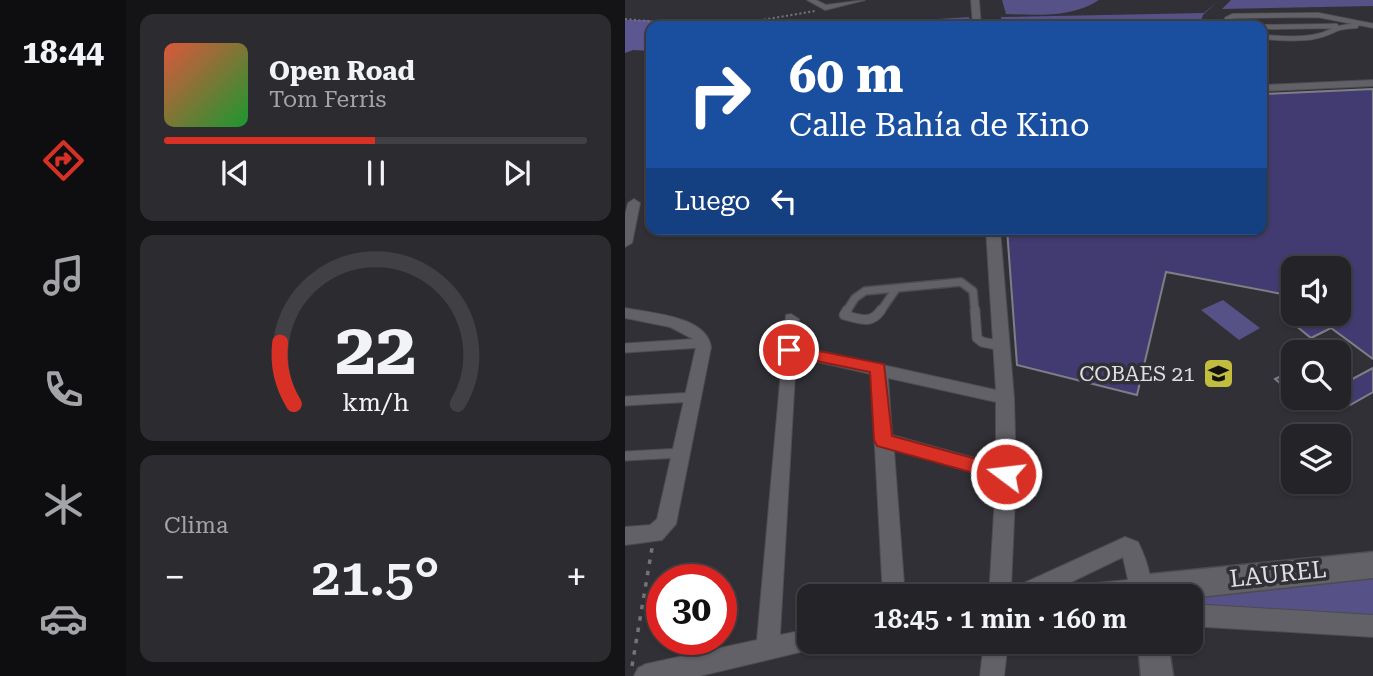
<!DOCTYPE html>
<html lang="es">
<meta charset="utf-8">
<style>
:root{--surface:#242428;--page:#2c2c30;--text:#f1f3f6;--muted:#a3a4a8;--line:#414145;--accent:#d93025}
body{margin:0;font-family:"Roboto Serif",serif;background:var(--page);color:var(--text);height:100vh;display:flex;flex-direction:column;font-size:26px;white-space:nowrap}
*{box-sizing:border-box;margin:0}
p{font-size:23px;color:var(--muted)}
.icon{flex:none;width:38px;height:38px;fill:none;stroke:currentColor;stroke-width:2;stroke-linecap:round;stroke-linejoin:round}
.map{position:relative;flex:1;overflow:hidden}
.side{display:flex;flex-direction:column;gap:14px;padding:14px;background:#141416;width:499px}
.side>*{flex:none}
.top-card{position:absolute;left:21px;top:21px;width:621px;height:214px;border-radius:14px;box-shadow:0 2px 5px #0004,0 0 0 2px var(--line);background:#1a4fa0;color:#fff;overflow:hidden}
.buttons{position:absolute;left:656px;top:256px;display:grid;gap:14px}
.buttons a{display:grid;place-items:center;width:70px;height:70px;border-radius:14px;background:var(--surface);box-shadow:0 2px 5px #0004,0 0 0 2px var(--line);font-size:35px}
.speed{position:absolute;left:21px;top:564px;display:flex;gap:14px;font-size:35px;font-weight:700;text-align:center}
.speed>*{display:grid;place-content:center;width:91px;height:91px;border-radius:50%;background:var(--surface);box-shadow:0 2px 5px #0004,0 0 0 2px var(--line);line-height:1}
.speed .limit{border:10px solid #d22;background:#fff;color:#111}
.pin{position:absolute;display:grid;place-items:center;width:60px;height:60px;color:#fff;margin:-30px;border:4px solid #fff;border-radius:50%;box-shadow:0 2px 7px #0007}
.me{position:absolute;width:77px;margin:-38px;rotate:285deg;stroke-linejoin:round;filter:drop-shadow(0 0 5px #0008)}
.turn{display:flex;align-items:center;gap:24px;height:147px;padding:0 28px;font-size:32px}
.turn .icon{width:91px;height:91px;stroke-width:2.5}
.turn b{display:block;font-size:49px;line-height:60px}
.then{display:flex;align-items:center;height:66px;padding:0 28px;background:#0003;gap:14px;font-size:26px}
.big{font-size:52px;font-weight:600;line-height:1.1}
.side .tile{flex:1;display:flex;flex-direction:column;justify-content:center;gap:10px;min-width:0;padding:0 24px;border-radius:14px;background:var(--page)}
.side .dial{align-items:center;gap:0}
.dial svg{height:182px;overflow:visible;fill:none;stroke:var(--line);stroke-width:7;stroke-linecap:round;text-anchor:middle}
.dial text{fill:var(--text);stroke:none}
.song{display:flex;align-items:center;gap:21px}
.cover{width:84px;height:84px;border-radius:10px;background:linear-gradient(135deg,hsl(10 70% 55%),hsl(130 70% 35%))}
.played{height:7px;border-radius:4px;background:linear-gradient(90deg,var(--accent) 50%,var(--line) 50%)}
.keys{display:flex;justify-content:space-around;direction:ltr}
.heat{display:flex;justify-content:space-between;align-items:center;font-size:38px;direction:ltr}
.trip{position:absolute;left:172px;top:584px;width:406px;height:70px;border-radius:14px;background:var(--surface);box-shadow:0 2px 5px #0004,0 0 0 2px var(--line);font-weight:600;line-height:70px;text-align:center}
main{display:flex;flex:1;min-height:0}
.tabs{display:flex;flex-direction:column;width:126px;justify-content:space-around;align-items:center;background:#0e0e10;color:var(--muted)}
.tabs .icon{width:49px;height:49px}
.tabs .selected{color:var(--accent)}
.tabs b{font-size:32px;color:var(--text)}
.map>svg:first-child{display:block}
.green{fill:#565186}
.forest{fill:#5d5791}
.building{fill:#423b72;stroke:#7e7e85;stroke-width:2}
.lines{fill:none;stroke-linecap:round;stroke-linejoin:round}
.lane-far2-casing{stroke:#4c4c50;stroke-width:6}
.lane-far1-casing{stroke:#4c4c50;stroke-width:10}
.lane-casing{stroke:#4c4c50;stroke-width:11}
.street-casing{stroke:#4c4c50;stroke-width:2}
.secondary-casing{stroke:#4c4c50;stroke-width:3}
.path-far1{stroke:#737378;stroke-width:2;stroke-dasharray:2 2.5;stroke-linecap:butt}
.path{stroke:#737378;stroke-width:3.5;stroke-dasharray:4.5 7;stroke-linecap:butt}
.lane-far2{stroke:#626168;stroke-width:4.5}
.lane-far1{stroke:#626168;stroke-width:7}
.lane{stroke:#626168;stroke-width:9}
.street{fill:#626168;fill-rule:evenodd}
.secondary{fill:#626168;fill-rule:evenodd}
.route{fill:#d93025;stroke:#8d1f18;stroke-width:2}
.labels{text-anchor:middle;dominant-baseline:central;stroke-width:7;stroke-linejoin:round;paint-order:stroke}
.poi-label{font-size:21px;fill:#dfdfe3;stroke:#303036;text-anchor:end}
.near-street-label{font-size:24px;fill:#dfdfe3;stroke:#303036}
</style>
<main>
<nav class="tabs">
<b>18:44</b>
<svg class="icon selected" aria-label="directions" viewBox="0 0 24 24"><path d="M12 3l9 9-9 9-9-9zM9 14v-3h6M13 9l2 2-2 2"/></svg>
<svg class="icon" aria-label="music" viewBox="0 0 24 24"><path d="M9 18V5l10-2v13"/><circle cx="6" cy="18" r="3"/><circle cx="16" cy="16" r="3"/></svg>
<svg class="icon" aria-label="phone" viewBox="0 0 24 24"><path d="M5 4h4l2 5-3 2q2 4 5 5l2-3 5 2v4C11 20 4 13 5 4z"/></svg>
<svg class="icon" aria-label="climate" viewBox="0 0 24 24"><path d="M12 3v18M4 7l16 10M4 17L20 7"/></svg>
<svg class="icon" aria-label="car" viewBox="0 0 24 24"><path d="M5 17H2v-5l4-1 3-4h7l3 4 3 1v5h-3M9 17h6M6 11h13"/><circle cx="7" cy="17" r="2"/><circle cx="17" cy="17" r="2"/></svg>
</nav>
<section class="side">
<div class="tile">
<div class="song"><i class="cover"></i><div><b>Open Road</b><p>Tom Ferris</p></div></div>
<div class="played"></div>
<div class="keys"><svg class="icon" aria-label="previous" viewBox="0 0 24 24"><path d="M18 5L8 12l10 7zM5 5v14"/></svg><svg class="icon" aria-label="pause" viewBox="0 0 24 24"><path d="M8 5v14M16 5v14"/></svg><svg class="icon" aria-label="next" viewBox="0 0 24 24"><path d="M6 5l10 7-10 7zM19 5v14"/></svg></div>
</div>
<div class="tile dial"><svg viewBox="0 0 100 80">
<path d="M14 69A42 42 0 1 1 86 69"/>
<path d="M14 69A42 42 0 0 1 8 42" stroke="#d93025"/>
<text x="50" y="56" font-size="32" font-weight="700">22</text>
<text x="50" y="72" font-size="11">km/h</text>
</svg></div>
<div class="tile"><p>Clima</p>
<div class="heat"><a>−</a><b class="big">21.5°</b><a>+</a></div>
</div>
</section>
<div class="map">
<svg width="749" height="676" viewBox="0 0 749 676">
<rect width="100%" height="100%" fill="#303036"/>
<!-- green -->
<path class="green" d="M 377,0 L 474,0 C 447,18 412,15 381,14 Z
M 594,0 L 578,15 L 574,26 L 377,26 L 376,17 L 579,13 Z
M 606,0 L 748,0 L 749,6 L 597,9 Z
M 344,17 L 346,26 L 252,26 L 251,23 Z
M 598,300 L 635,328 L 614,340 L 576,310 Z
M 748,578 L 748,617 L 565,603 L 565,597 L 554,592 Z"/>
<!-- forest -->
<path class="forest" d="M 0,20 L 24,20 L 49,26 L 26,26 L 26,51 L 8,50 L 0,53 Z"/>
<!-- building -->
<path class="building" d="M 748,89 L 748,359 L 706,328 L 686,338 L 670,325 L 696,313 L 714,313 L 714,268 L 668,268 L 668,296 L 541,272 L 512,395 L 392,365 L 382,229 L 637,229 L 637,94 Z
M 748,368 L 748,392 L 725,405 L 714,397 L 714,386 Z
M 668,370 L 668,394 L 650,379 Z"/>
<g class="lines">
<defs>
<path id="lane-far2" d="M 610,26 L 602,19 L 608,16 L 693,15 L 749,26
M 637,27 L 711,26
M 637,37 C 654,38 671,40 688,37 C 708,34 708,26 731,26"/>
<path id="lane-far1" d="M 221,312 L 230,298 L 240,291 L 336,282 L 348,291 L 350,312
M 255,312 L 271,289"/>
<path id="lane" d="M 222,310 L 219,315 C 235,319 246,325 256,310
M 350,310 L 352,338 L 357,342 L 377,346
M 0,348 L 77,343
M 0,401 L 69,397
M 0,456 L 56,453"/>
<path id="street" d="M 182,0 L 191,0 L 201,5 L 240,0 L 200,10 Z
M 346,0 L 354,0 L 356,26 L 348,26 Z
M 749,80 L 749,86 L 637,91 L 637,85 Z
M 9,199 L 15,203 L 7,243 L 0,247 L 0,215 L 3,203 Z
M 361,229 L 375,229 L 389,398 L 391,474 L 386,589 L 500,537 L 513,542 C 520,556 530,582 524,596 L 421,597 L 422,594 L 416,597 L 364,597 L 371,479 L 269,450 L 280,597 L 258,597 L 246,374 L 171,357 L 155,635 L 184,629 L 184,642 L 195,642 L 192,648 L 75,676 L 9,676 L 13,668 L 21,664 L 132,640 L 161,315 L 166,314 L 174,319 L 172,346 L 371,390 ZM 263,378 L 371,402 L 371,464 L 267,435 ZM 498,557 L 503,580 L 438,586 Z
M 0,308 C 25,313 82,316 86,347 L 51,524 L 37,540 L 0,545 L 0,527 L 25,525 L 32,519 L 71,347 L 68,339 L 45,327 L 0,318 Z
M 565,604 L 749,615 L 749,637 L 565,626 Z
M 359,642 L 383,642 L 379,676 L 355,676 Z"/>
<path id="secondary" d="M 749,552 L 749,578 L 565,598 L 504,597 L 501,589 L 506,579 L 516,575 Z
M 513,642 L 543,642 L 548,676 L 516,676 Z"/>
</defs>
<!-- lane-far2 casing -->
<use href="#lane-far2" class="lane-far2-casing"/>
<!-- lane-far1 casing -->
<use href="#lane-far1" class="lane-far1-casing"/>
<!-- lane casing -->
<use href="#lane" class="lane-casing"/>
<!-- street casing -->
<use href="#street" class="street-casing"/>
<!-- secondary casing -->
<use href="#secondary" class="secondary-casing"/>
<!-- path-far1 -->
<path class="path-far1" d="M 0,19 L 76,26 L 125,22 L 190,11"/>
<!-- path -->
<path class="path" d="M 7,666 L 27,548"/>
<!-- lane-far2 -->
<use href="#lane-far2" class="lane-far2"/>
<!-- lane-far1 -->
<use href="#lane-far1" class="lane-far1"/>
<!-- lane -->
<use href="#lane" class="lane"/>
<!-- street -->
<use href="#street" class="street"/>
<!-- secondary -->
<use href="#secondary" class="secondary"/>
</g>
<!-- route -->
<path class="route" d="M 164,345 L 259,364 L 267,436 L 388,469 L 391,474 L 388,480 L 381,482 L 252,446 L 249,440 L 245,372 L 158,354 L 156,350 Z"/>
<!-- icons -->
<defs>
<symbol id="school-square" viewBox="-11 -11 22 22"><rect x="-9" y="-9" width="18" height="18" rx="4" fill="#c2bd3f" stroke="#303036"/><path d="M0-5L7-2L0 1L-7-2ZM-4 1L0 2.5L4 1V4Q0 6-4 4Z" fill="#111"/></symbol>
</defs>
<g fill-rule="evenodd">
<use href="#school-square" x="576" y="356" width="35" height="35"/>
</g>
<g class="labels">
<!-- poi labels -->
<g class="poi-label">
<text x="570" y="374">COBAES 21</text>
</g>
<!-- near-street labels -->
<g class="near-street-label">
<text transform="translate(653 574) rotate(-6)">LAUREL</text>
</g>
</g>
</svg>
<div class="buttons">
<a><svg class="icon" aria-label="sound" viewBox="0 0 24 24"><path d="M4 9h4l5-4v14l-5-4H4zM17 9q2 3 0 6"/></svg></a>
<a><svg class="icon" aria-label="search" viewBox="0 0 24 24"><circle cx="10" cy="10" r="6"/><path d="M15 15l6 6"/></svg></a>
<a><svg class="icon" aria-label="layers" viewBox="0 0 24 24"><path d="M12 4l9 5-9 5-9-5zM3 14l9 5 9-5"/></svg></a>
</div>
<div class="speed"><div class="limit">30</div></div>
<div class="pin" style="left:164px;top:350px;background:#d93025"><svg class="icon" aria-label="arrive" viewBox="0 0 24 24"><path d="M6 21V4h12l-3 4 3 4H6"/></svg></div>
<svg class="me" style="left:381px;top:474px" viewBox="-20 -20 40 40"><circle r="17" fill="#d93025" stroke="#fff" stroke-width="3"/><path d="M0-11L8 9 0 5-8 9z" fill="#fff"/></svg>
<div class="trip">18:45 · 1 min · 160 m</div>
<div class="top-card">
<div class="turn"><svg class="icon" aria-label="right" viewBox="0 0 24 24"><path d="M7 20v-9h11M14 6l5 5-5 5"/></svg><div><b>60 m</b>Calle Bahía de Kino</div></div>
<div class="then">Luego<svg class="icon" aria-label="left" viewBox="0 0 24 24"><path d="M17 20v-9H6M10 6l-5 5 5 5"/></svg></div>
</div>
</div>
</main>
